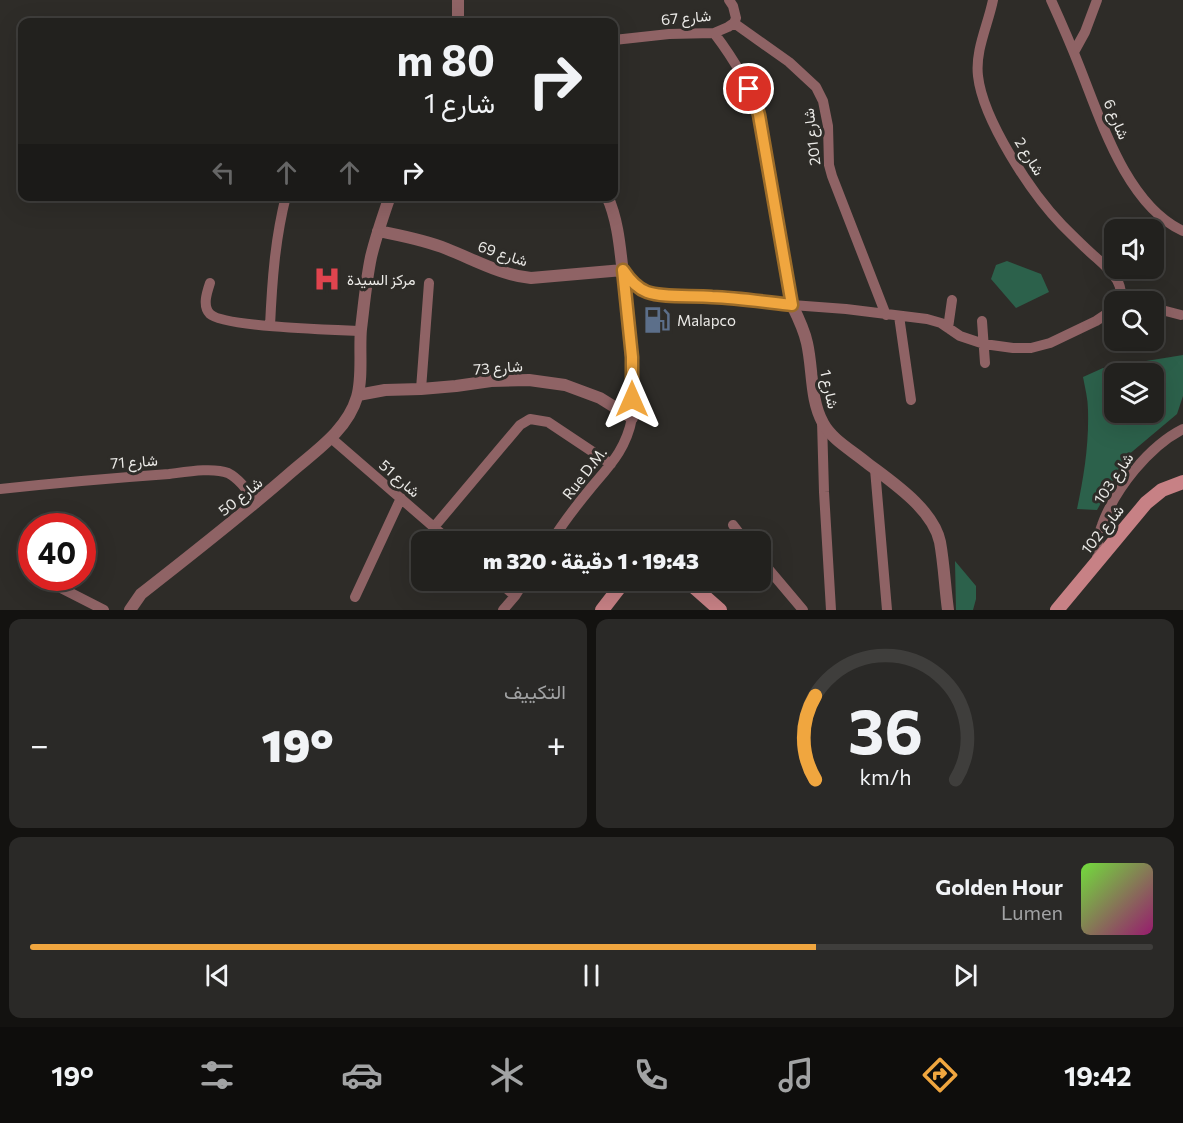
<!DOCTYPE html>
<html lang="ar">
<meta charset="utf-8">
<style>
:root{--surface:#22211e;--page:#2a2927;--text:#f1f3f6;--muted:#a2a3a4;--line:#3f3e3c;--accent:#f0a63f}
body{margin:0;font-family:Commissioner,Vazirmatn,sans-serif;background:var(--page);color:var(--text);direction:rtl;height:100vh;display:flex;flex-direction:column;font-size:22px;white-space:nowrap}
*{box-sizing:border-box;margin:0}
p{font-size:20px;color:var(--muted)}
.icon{flex:none;width:33px;height:33px;fill:none;stroke:currentColor;stroke-width:2;stroke-linecap:round;stroke-linejoin:round}
.map{position:relative;height:610px;overflow:hidden;direction:ltr}
.panel{display:flex;flex-direction:column;gap:9px;padding:9px;background:#131210;flex:1}
.panel>*{flex:none}
.banner{position:absolute;left:18px;top:18px;width:600px;height:183px;border-radius:12px;box-shadow:0 6px 24px #0002,0 0 0 2px var(--line);direction:rtl;background:#22211e;color:var(--text);overflow:hidden}
.fabs{position:absolute;left:1104px;top:219px;display:grid;gap:12px}
.fabs a{display:grid;place-items:center;width:60px;height:60px;border-radius:12px;background:var(--surface);box-shadow:0 6px 24px #0002,0 0 0 2px var(--line);font-size:30px}
.speed{position:absolute;left:18px;top:513px;display:flex;gap:12px;font-size:30px;font-weight:700;text-align:center}
.speed>*{display:grid;place-content:center;width:78px;height:78px;border-radius:50%;background:var(--surface);box-shadow:0 6px 24px #0002,0 0 0 2px var(--line);line-height:1}
.speed .limit{border:9px solid #d22;background:#fff;color:#111}
.pin{position:absolute;display:grid;place-items:center;width:51px;height:51px;color:#fff;margin:-26px;border:3px solid #fff;border-radius:50%;box-shadow:0 2px 6px #0007}
.me{position:absolute;width:66px;margin:-33px;rotate:0deg;stroke-linejoin:round;filter:drop-shadow(0 0 4px #0008)}
.turn{display:flex;align-items:center;gap:21px;height:126px;padding:0 24px;font-size:27px}
.turn .icon{width:78px;height:78px;stroke-width:2.5}
.turn b{display:block;font-size:42px;line-height:51px}
.lanes{display:flex;align-items:center;height:57px;padding:0 24px;background:#0003;justify-content:center;gap:30px;direction:ltr}
.lanes .off{opacity:.35}
.big{font-size:45px;font-weight:800;line-height:1.1}
.panel .tile{flex:1;display:flex;flex-direction:column;justify-content:center;gap:9px;min-width:0;padding:0 21px;border-radius:12px;background:var(--page)}
.panel .dial{align-items:center;gap:0}
.dial svg{height:156px;overflow:visible;fill:none;stroke:var(--line);stroke-width:7;stroke-linecap:round;text-anchor:middle}
.dial text{fill:var(--text);stroke:none}
.song{display:flex;align-items:center;gap:18px}
.cover{width:72px;height:72px;border-radius:9px;background:linear-gradient(135deg,hsl(100 70% 55%),hsl(320 70% 35%))}
.played{height:6px;border-radius:3px;background:linear-gradient(90deg,var(--accent) 70%,var(--line) 70%)}
.keys{display:flex;justify-content:space-around;direction:ltr}
.heat{display:flex;justify-content:space-between;align-items:center;font-size:33px;direction:ltr}
.panel .tiles{flex:1;display:grid;gap:9px;grid-template-columns:1fr 1fr}
.tile:last-child{grid-column:span 2}
.trip{position:absolute;left:411px;top:531px;width:360px;height:60px;border-radius:12px;background:var(--surface);box-shadow:0 6px 24px #0002,0 0 0 2px var(--line);font-weight:800;line-height:60px;text-align:center;direction:rtl}
.dock{display:flex;height:96px;justify-content:space-around;align-items:center;background:#0e0d0c;color:var(--muted)}
.dock .icon{width:42px;height:42px}
.dock .selected{color:var(--accent)}
.dock b{font-size:27px;color:var(--text)}
.map>svg:first-child{display:block}
.forest{fill:#2c614b;fill-rule:evenodd}
.lines{fill:none;stroke-linecap:round;stroke-linejoin:round}
.minor{stroke:#8f6365;stroke-width:10}
.tertiary{stroke:#8f6365;stroke-width:12}
.secondary{stroke:#c78185;stroke-width:14}
.route-casing{stroke:#9c6c29;stroke-width:15}
.route{stroke:#f0a63f;stroke-width:10}
.labels{text-anchor:middle;dominant-baseline:central;stroke-width:6;stroke-linejoin:round;paint-order:stroke}
.street-label{font-size:15px;fill:#ebeae7;stroke:#2e2c28}
.poi-label{font-size:15px;fill:#ebeae7;stroke:#2e2c28;text-anchor:start}
</style>
<div class="map">
<svg width="1183" height="610" viewBox="0 0 1183 610">
<rect width="100%" height="100%" fill="#2e2c28"/>
<!-- forest -->
<path class="forest" d="M 1007,261 L 1041,274 L 1049,292 L 1016,308 L 991,279 L 996,265 Z
M 1183,355 L 1183,396 L 1177,414 L 1127,456 L 1097,510 L 1077,509 C 1084,476 1089,444 1088,410 C 1088,399 1085,388 1083,377 L 1103,368 ZM 1114,374 L 1154,374 L 1154,412 L 1114,412 Z
M 955,561 L 976,586 L 976,599 L 973,610 L 956,610 Z"/>
<g class="lines">
<!-- minor -->
<path class="minor" d="M 993,0 C 988,25 975,50 978,76 C 983,120 1031,193 1062,225 C 1072,235 1082,245 1092,254 C 1101,262 1110,269 1117,280 C 1121,287 1122,294 1119,302
M 1051,0 C 1061,22 1071,45 1080,68 C 1101,121 1127,205 1183,231
M 734,23 L 789,62 L 816,87 L 823,101 L 828,126 L 829,165 L 832,176 L 886,315
M 714,33 C 733,58 750,85 759,115 L 792,305 L 846,309 L 927,319 L 941,323 L 960,336 L 984,344 L 1013,348 L 1031,348 L 1050,343 L 1096,321 L 1108,313 L 1114,307
M 614,40 L 669,34 L 714,33 L 728,27 L 734,23 L 736,18 L 733,6 L 729,0
M 1074,52 L 1085,32 L 1097,0
M 210,283 C 207,292 202,306 210,314 C 223,327 336,330 361,331
M 1154,308 L 1181,315
M 899,316 L 911,400
M 982,321 L 985,363
M 270,326 C 272,282 275,239 286,196
M 948,328 L 952,300
M 421,389 L 429,283
M 822,421 L 824,492 L 831,610
M 331,438 L 451,542
M 875,469 L 887,610
M 0,489 C 56,483 113,478 169,474 C 185,472 213,467 228,473 C 240,479 248,492 256,503
M 733,525 L 746,542
M 434,527 L 520,425 L 530,419 L 548,422 L 611,464
M 551,542 C 563,523 576,506 590,489 C 609,466 626,450 632,418
M 760,559 L 803,610
M 1097,562 C 1098,550 1097,536 1102,525 C 1115,489 1149,446 1183,429
M 497,580 L 515,596
M 59,587 L 104,610
M 355,597 L 401,498
M 503,610 L 515,596 L 525,580"/>
<!-- tertiary -->
<path class="tertiary" d="M 458,22 L 458,0
M 607,196 C 618,220 620,248 623,274 C 630,323 633,368 632,418
M 378,231 C 402,236 425,240 447,249 C 475,260 501,275 531,278 L 623,270 C 629,279 636,288 647,292 C 663,298 694,295 712,297 C 739,298 766,302 792,305 C 798,317 804,329 807,343 C 813,369 810,400 823,423 C 832,440 853,451 867,463 C 892,482 933,509 940,542 C 944,564 945,588 948,610
M 358,395 L 385,390 L 421,389 L 456,386 L 491,381 L 529,380 L 565,385 L 600,398 L 632,418
M 130,610 L 141,594 C 191,555 241,516 289,474 C 314,452 347,431 357,397 C 363,377 359,350 361,329 C 364,305 366,281 371,257 C 376,236 383,216 390,196"/>
<!-- secondary -->
<path class="secondary" d="M 686,580 L 720,610
M 602,610 L 619,588 L 630,580
M 1057,610 L 1146,503 L 1162,490 L 1183,482"/>
</g>
<g class="lines">
<defs>
<path id="route" d="M 632,399 L 632,357 L 623,270 C 629,279 636,288 647,292 C 663,298 694,295 712,297 C 739,298 765,302 792,305 L 759,115 L 755,101 L 749,89"/>
</defs>
<!-- route casing -->
<use href="#route" class="route-casing"/>
<!-- route -->
<use href="#route" class="route"/>
</g>
<!-- icons -->
<defs>
<symbol id="hospital-bare" viewBox="-9 -9 18 18"><path d="M-5-5h3v3.5h4V-5h3V5h-3V1.5h-4V5h-3Z" fill="#e0444e" stroke="#2e2c28" stroke-width="2.5" paint-order="stroke"/></symbol>
<symbol id="fuel-bare" viewBox="-9 -9 18 18"><path d="M-5.5-6h7V0h2V4h1.3V-2.5L3-4.5l.8-.8L6-3V5H2.5V1h-1V6h-7ZM-4.2-4.7v3.2H.2V-4.7Z" fill="#5c6f8a" stroke="#2e2c28" stroke-width="2.5" paint-order="stroke"/></symbol>
</defs>
<g fill-rule="evenodd">
<use href="#hospital-bare" x="308" y="260" width="38" height="38"/>
<use href="#fuel-bare" x="638" y="301" width="38" height="38"/>
</g>
<g class="labels">
<!-- street labels -->
<g class="street-label">
<text transform="translate(686 17) rotate(-5)">شارع 67</text>
<text transform="translate(1117 119) rotate(67)">شارع 6</text>
<text transform="translate(811 137) rotate(-97)">شارع 201</text>
<text transform="translate(1030 156) rotate(58)">شارع 2</text>
<text transform="translate(503 253) rotate(18)">شارع 69</text>
<text transform="translate(498 367) rotate(-4)">شارع 73</text>
<text transform="translate(830 389) rotate(78)">شارع 1</text>
<text transform="translate(134 461) rotate(-4)">شارع 71</text>
<text transform="translate(584 473) rotate(-52)">Rue D.M.</text>
<text transform="translate(400 478) rotate(41)">شارع 51</text>
<text transform="translate(1113 478) rotate(-56)">شارع 103</text>
<text transform="translate(240 496) rotate(-39)">شارع 50</text>
<text transform="translate(1102 529) rotate(-51)">شارع 102</text>
</g>
<!-- poi labels -->
<g class="poi-label">
<text x="347" y="279">مركز السيدة</text>
<text x="677" y="320">Malapco</text>
</g>
</g>
</svg>
<div class="fabs">
<a><svg class="icon" aria-label="sound" viewBox="0 0 24 24"><path d="M4 9h4l5-4v14l-5-4H4zM17 9q2 3 0 6"/></svg></a>
<a><svg class="icon" aria-label="search" viewBox="0 0 24 24"><circle cx="10" cy="10" r="6"/><path d="M15 15l6 6"/></svg></a>
<a><svg class="icon" aria-label="layers" viewBox="0 0 24 24"><path d="M12 4l9 5-9 5-9-5zM3 14l9 5 9-5"/></svg></a>
</div>
<div class="speed"><div class="limit">40</div></div>
<div class="pin" style="left:749px;top:89px;background:#d93025"><svg class="icon" aria-label="arrive" viewBox="0 0 24 24"><path d="M6 21V4h12l-3 4 3 4H6"/></svg></div>
<svg class="me" style="left:632px;top:399px" viewBox="-20 -20 40 40"><path d="M0-17L14 15 0 8-14 15z" fill="#f0a63f" stroke="#fff" stroke-width="4"/></svg>
<div class="trip">19:43 · 1 دقيقة · 320 m</div>
<div class="banner">
<div class="turn"><svg class="icon" aria-label="right" viewBox="0 0 24 24"><path d="M7 20v-9h11M14 6l5 5-5 5"/></svg><div><b>80 m</b>شارع 1</div></div>
<div class="lanes"><svg class="icon off" aria-label="left" viewBox="0 0 24 24"><path d="M17 20v-9H6M10 6l-5 5 5 5"/></svg><svg class="icon off" aria-label="ahead" viewBox="0 0 24 24"><path d="M12 20V5M6 11l6-6 6 6"/></svg><svg class="icon off" aria-label="ahead" viewBox="0 0 24 24"><path d="M12 20V5M6 11l6-6 6 6"/></svg><svg class="icon" aria-label="right" viewBox="0 0 24 24"><path d="M7 20v-9h11M14 6l5 5-5 5"/></svg></div>
</div>
</div>
<section class="panel">
<div class="tiles">
<div class="tile dial"><svg viewBox="0 0 100 80">
<path d="M14 69A42 42 0 1 1 86 69"/>
<path d="M14 69A42 42 0 0 1 14 26" stroke="#f0a63f"/>
<text x="50" y="56" font-size="32" font-weight="700">36</text>
<text x="50" y="72" font-size="11">km/h</text>
</svg></div>
<div class="tile"><p>التكييف</p>
<div class="heat"><a>−</a><b class="big">19°</b><a>+</a></div>
</div>
<div class="tile">
<div class="song"><i class="cover"></i><div><b>Golden Hour</b><p>Lumen</p></div></div>
<div class="played"></div>
<div class="keys"><svg class="icon" aria-label="previous" viewBox="0 0 24 24"><path d="M18 5L8 12l10 7zM5 5v14"/></svg><svg class="icon" aria-label="pause" viewBox="0 0 24 24"><path d="M8 5v14M16 5v14"/></svg><svg class="icon" aria-label="next" viewBox="0 0 24 24"><path d="M6 5l10 7-10 7zM19 5v14"/></svg></div>
</div>
</div>
</section>
<nav class="dock">
<b>19:42</b>
<svg class="icon selected" aria-label="directions" viewBox="0 0 24 24"><path d="M12 3l9 9-9 9-9-9zM9 14v-3h6M13 9l2 2-2 2"/></svg>
<svg class="icon" aria-label="music" viewBox="0 0 24 24"><path d="M9 18V5l10-2v13"/><circle cx="6" cy="18" r="3"/><circle cx="16" cy="16" r="3"/></svg>
<svg class="icon" aria-label="phone" viewBox="0 0 24 24"><path d="M5 4h4l2 5-3 2q2 4 5 5l2-3 5 2v4C11 20 4 13 5 4z"/></svg>
<svg class="icon" aria-label="climate" viewBox="0 0 24 24"><path d="M12 3v18M4 7l16 10M4 17L20 7"/></svg>
<svg class="icon" aria-label="car" viewBox="0 0 24 24"><path d="M5 17H2v-5l4-1 3-4h7l3 4 3 1v5h-3M9 17h6M6 11h13"/><circle cx="7" cy="17" r="2"/><circle cx="17" cy="17" r="2"/></svg>
<svg class="icon" aria-label="filters" viewBox="0 0 24 24"><path d="M4 7h16M4 17h16"/><circle cx="9" cy="7" r="2"/><circle cx="15" cy="17" r="2"/></svg>
<b>19°</b>
</nav>
